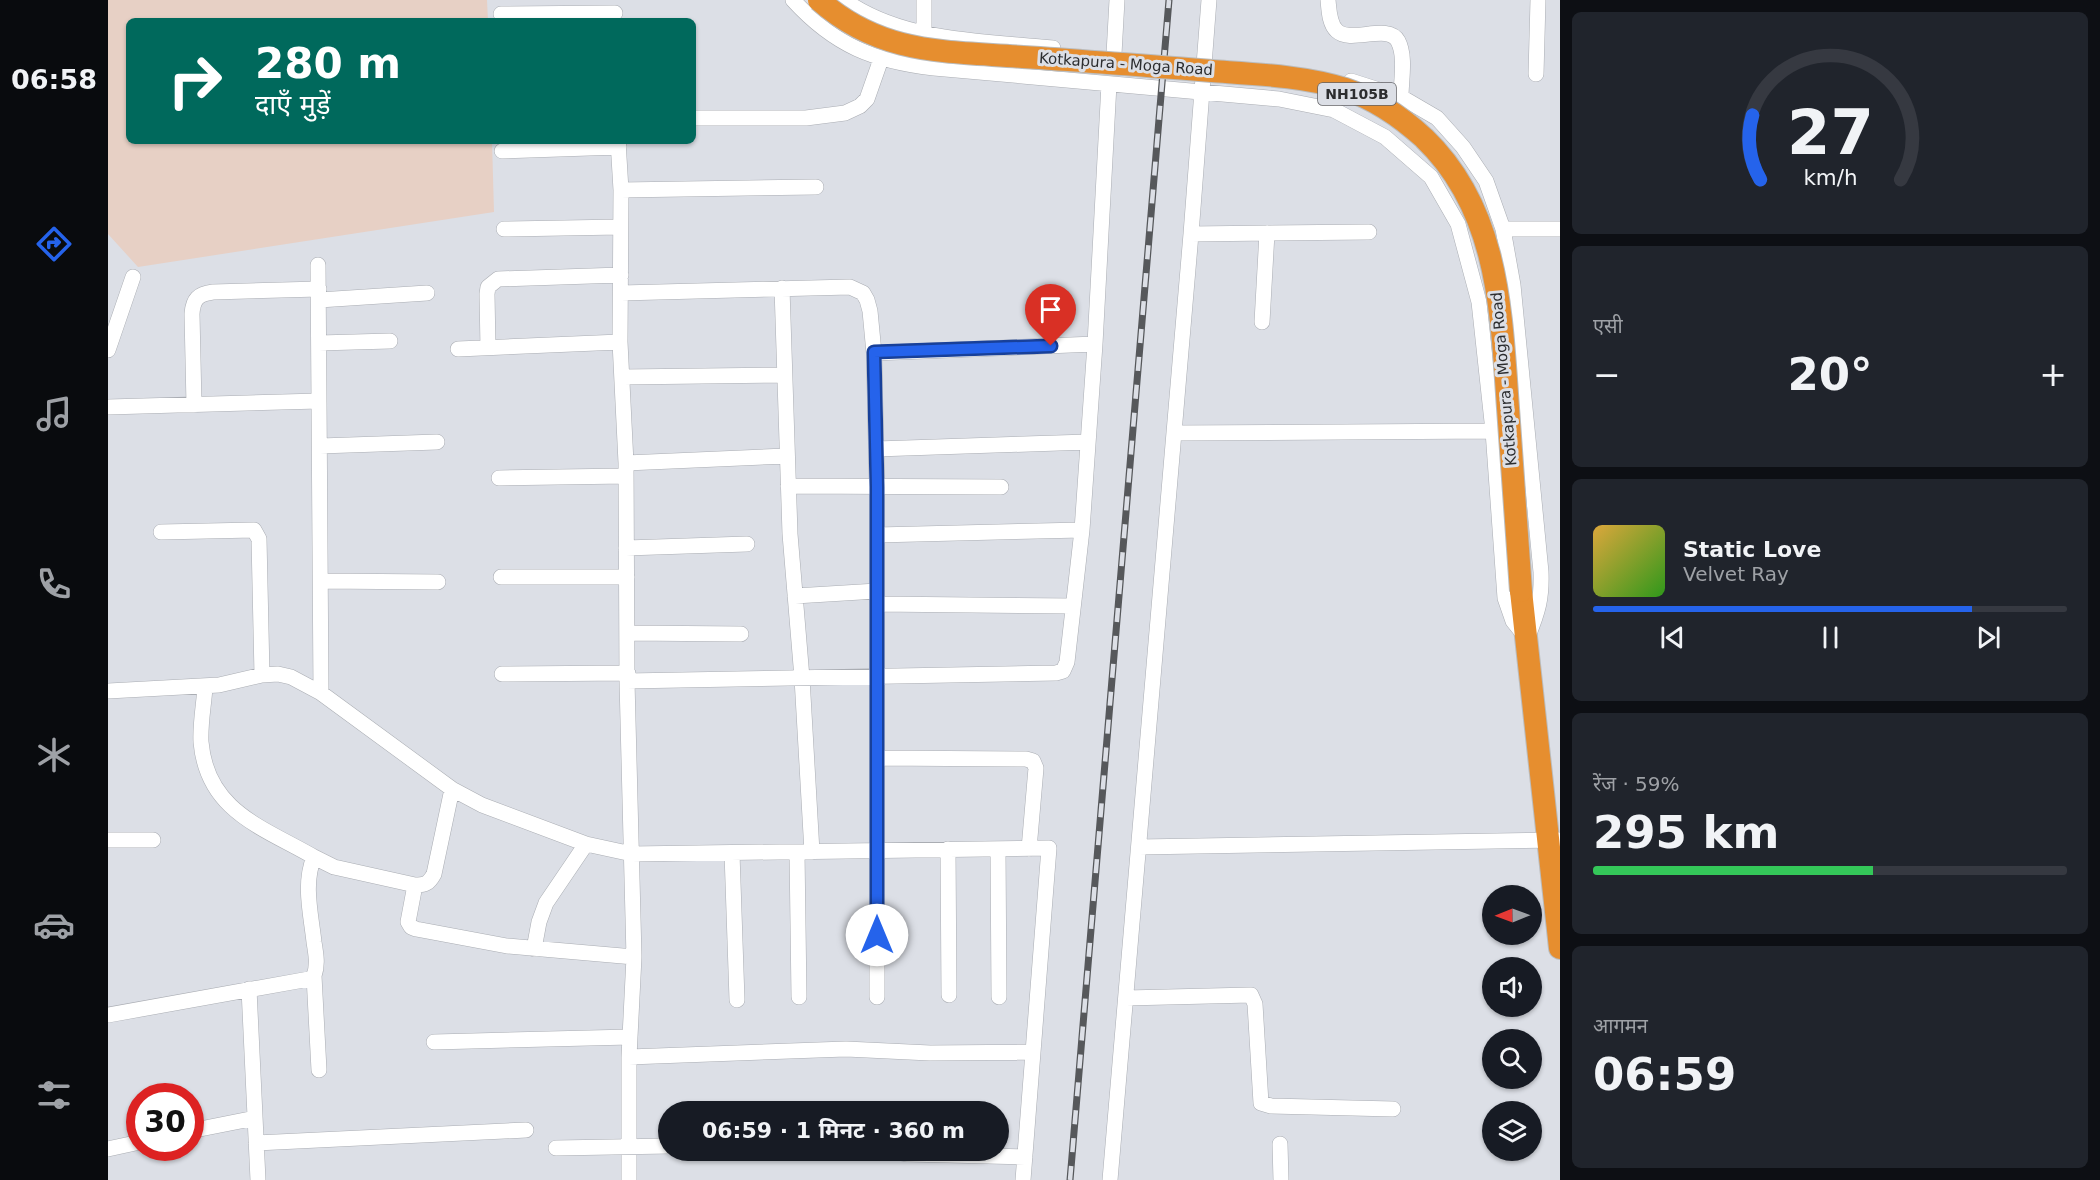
<!DOCTYPE html>
<html lang="hi">
<meta charset="utf-8">
<style>
:root{--surface:#171b24;--page:#20242c;--text:#f1f3f6;--muted:#9ea1a6;--line:#363941;--accent:#2563eb}
body{margin:0;font-family:"DejaVu Sans","Noto Sans Devanagari",sans-serif;background:var(--page);color:var(--text);height:100vh;display:flex;flex-direction:column;font-size:22px;white-space:nowrap}
*{box-sizing:border-box;margin:0}
p{font-size:20px;color:var(--muted)}
.icon{flex:none;width:33px;height:33px;fill:none;stroke:currentColor;stroke-width:2;stroke-linecap:round;stroke-linejoin:round}
.map{position:relative;flex:1;overflow:hidden}
.sheet{display:flex;flex-direction:column;gap:12px;padding:12px;background:#0d0f14;width:540px}
.sheet>*{flex:none}
.guide{position:absolute;left:18px;top:18px;width:570px;height:126px;border-radius:9px;box-shadow:0 2px 4px #0004;background:#00695c;color:#fff;overflow:hidden}
.needle{width:39px;rotate:269deg}
.buttons{position:absolute;left:1374px;top:885px;display:grid;gap:12px}
.buttons a{display:grid;place-items:center;width:60px;height:60px;border-radius:50%;background:var(--surface);box-shadow:0 2px 4px #0004;font-size:30px}
.speed{position:absolute;left:18px;top:1083px;display:flex;gap:12px;font-size:30px;font-weight:700;text-align:center}
.speed>*{display:grid;place-content:center;width:78px;height:78px;border-radius:50%;background:var(--surface);box-shadow:0 2px 4px #0004;line-height:1}
.speed .limit{border:9px solid #d22;background:#fff;color:#111}
.pin{position:absolute;display:grid;place-items:center;width:51px;height:51px;color:#fff;margin:-62px -26px;border-radius:50% 50% 50% 0;rotate:-45deg;box-shadow:0 0 6px #0007}
.pin .icon{rotate:45deg}
.me{position:absolute;width:66px;margin:-33px;rotate:0deg;stroke-linejoin:round;filter:drop-shadow(0 0 4px #0008)}
.turn{display:flex;align-items:center;gap:21px;height:126px;padding:0 30px;font-size:27px}
.turn .icon{width:78px;height:78px;stroke-width:2.5}
.turn b{display:block;font-size:42px;line-height:51px}
.big{font-size:45px;font-weight:700;line-height:1.1}
.sheet .tile{flex:1;display:flex;flex-direction:column;justify-content:center;gap:9px;min-width:0;padding:0 21px;border-radius:9px;background:var(--page)}
.sheet .dial{align-items:center;gap:0}
.dial svg{height:156px;overflow:visible;fill:none;stroke:var(--line);stroke-width:7;stroke-linecap:round;text-anchor:middle}
.dial text{fill:var(--text);stroke:none}
.song{display:flex;align-items:center;gap:18px}
.cover{width:72px;height:72px;border-radius:9px;background:linear-gradient(135deg,hsl(40 70% 55%),hsl(110 70% 35%))}
.played{height:6px;border-radius:3px;background:linear-gradient(90deg,var(--accent) 80%,var(--line) 80%)}
.keys{display:flex;justify-content:space-around;direction:ltr}
.heat{display:flex;justify-content:space-between;align-items:center;font-size:33px;direction:ltr}
.charge{height:9px;border-radius:4px;background:linear-gradient(90deg,#34c759 59%,var(--line) 0)}
.trip{position:absolute;left:550px;top:1101px;width:351px;height:60px;border-radius:30px;background:var(--surface);box-shadow:0 2px 4px #0004;font-weight:700;line-height:60px;text-align:center}
main{display:flex;flex:1;min-height:0}
.menu{display:flex;flex-direction:column;width:108px;justify-content:space-around;align-items:center;background:#090b0e;color:var(--muted)}
.menu .icon{width:42px;height:42px}
.menu .on{color:var(--accent)}
.menu b{font-size:27px;color:var(--text)}
.map>svg:first-child{display:block}
.education{fill:#e7d0c5}
.lines{fill:none;stroke-linecap:round;stroke-linejoin:round}
.minor-casing{stroke:#aaadb3;stroke-width:16}
.highway-casing{stroke:#bbbcbc;stroke-width:24}
.minor{stroke:#fff;stroke-width:15}
.highway{stroke:#e68e2f;stroke-width:22}
.rail-casing{stroke:#56585b;stroke-width:7}
.rail{stroke:#dcdfe6;stroke-width:4.5;stroke-dasharray:14;stroke-linecap:butt}
.highway-bridge-casing{stroke:#bbbcbc;stroke-width:24;stroke-linecap:butt}
.highway-bridge{stroke:#e68e2f;stroke-width:22}
.route-casing{stroke:#184099;stroke-width:15}
.route{stroke:#2563eb;stroke-width:10}
.labels{text-anchor:middle;dominant-baseline:central;stroke-width:6;stroke-linejoin:round;paint-order:stroke}
.shield{fill:#dcdfe6;stroke:#616266;stroke-width:1.5}
.shield-label{font-size:14px;font-weight:bold;fill:#2c2d2f}
.street-label{font-size:15px;fill:#2c2d2f;stroke:#dcdfe6}
</style>
<main>
<nav class="menu">
<b>06:58</b>
<svg class="icon on" aria-label="directions" viewBox="0 0 24 24"><path d="M12 3l9 9-9 9-9-9zM9 14v-3h6M13 9l2 2-2 2"/></svg>
<svg class="icon" aria-label="music" viewBox="0 0 24 24"><path d="M9 18V5l10-2v13"/><circle cx="6" cy="18" r="3"/><circle cx="16" cy="16" r="3"/></svg>
<svg class="icon" aria-label="phone" viewBox="0 0 24 24"><path d="M5 4h4l2 5-3 2q2 4 5 5l2-3 5 2v4C11 20 4 13 5 4z"/></svg>
<svg class="icon" aria-label="climate" viewBox="0 0 24 24"><path d="M12 3v18M4 7l16 10M4 17L20 7"/></svg>
<svg class="icon" aria-label="car" viewBox="0 0 24 24"><path d="M5 17H2v-5l4-1 3-4h7l3 4 3 1v5h-3M9 17h6M6 11h13"/><circle cx="7" cy="17" r="2"/><circle cx="17" cy="17" r="2"/></svg>
<svg class="icon" aria-label="filters" viewBox="0 0 24 24"><path d="M4 7h16M4 17h16"/><circle cx="9" cy="7" r="2"/><circle cx="15" cy="17" r="2"/></svg>
</nav>
<div class="map">
<svg width="1452" height="1180" viewBox="0 0 1452 1180">
<rect width="100%" height="100%" fill="#dcdfe6"/>
<!-- education -->
<path class="education" d="M 0,0 L 379,0 L 380,21 L 21,21 L 21,141 L 384,141 L 386,212 L 30,267 L 0,234 Z"/>
<g class="lines">
<defs>
<path id="minor" d="M 685,0 C 727,46 766,61 826,68 L 1171,99 L 1226,110 L 1277,137 L 1323,177 L 1350,224 L 1371,302 L 1385,431 L 1397,598 L 1405,621 L 1417,636
M 736,0 C 795,42 876,41 945,48
M 1220,0 C 1221,9 1221,24 1229,31 C 1243,44 1280,23 1290,41 C 1298,56 1293,81 1293,97
M 393,14 L 507,13
M 816,32 L 816,0
M 1006,54 L 1009,0
M 1428,74 L 1430,0
M 1243,81 L 1293,97 L 1329,118 L 1355,147 L 1378,181 L 1395,229 L 1405,285 L 1433,572 C 1434,598 1430,612 1420,636
M 585,118 L 698,118 L 737,113 L 752,106 L 759,99 L 773,59
M 510,141 L 513,190 L 512,342 L 518,463 L 519,681 L 526,957 L 521,1057 L 521,1180
M 394,151 L 511,147
M 513,190 L 708,187
M 396,229 L 512,227
M 1395,229 L 1452,229
M 1083,234 L 1261,232
M 674,288 L 682,534 L 694,678 L 704,852
M 513,293 L 742,287 L 755,293 L 759,300 L 762,311 L 766,353 L 769,487 L 769,997
M 211,300 L 319,293
M 1154,322 L 1159,233
M 211,343 L 282,341
M 380,348 L 379,294 L 380,287 L 390,279 L 513,275
M 350,349 L 512,342
M 0,350 L 25,277
M 766,353 L 987,344
M 515,377 L 676,375
M 211,401 L 213,693
M 86,405 L 84,314 C 85,299 90,294 105,292 L 211,289
M 0,407 L 211,401 L 210,265
M 1067,433 L 1385,431
M 212,446 L 329,442
M 768,449 L 980,442
M 518,463 L 678,456
M 391,478 L 518,476
M 680,486 L 893,487
M 53,532 L 146,530 L 151,539 L 154,675
M 769,535 L 974,530
M 518,548 L 639,544
M 393,577 L 519,577
M 213,581 L 330,582
M 687,596 L 769,591
M 769,604 L 964,606
M 520,633 L 633,634
M 394,674 L 520,673
M 519,681 L 948,673 L 955,671 L 959,662 L 974,530 L 987,344 L 1001,84
M 97,687 C 96,704 92,724 93,742 C 99,811 154,827 206,857
M 0,691 L 111,685 L 154,675 L 170,674 L 183,677 L 213,693 L 344,789 L 374,805 L 478,844 L 524,854 L 941,848 L 915,1180
M 769,758 L 918,759 L 925,761 L 928,768 L 921,849
M 0,840 L 45,840
M 1031,847 L 1452,840
M 840,849 L 841,995
M 890,849 L 891,997
M 689,852 L 691,997
M 624,853 L 629,1000
M 307,885 L 300,922 L 303,927 L 308,929 L 399,946 L 526,957
M 426,949 L 431,922 L 438,903 L 478,844
M 206,976 L 211,1070
M 141,989 L 150,1180
M 1018,998 L 1143,995 L 1147,1004 L 1153,1103 L 1163,1106 L 1285,1109
M 0,1015 L 201,979 L 206,976 C 210,965 208,954 206,942 C 203,914 195,884 206,857 L 226,867 L 307,885 C 318,885 321,883 326,874 L 344,789
M 326,1042 L 522,1037
M 521,1057 L 738,1049 L 822,1053 L 925,1052
M 82,1131 L 147,1118
M 148,1143 L 418,1130
M 1172,1144 L 1173,1180
M 448,1148 L 561,1146
M 0,1149 L 32,1142
M 775,1150 L 800,1154 L 917,1157
M 1002,1180 L 1083,234 L 1101,0"/>
<path id="highway" d="M 1413,591 L 1452,948"/>
</defs>
<!-- minor casing -->
<use href="#minor" class="minor-casing"/>
<!-- highway casing -->
<use href="#highway" class="highway-casing"/>
<!-- minor -->
<use href="#minor" class="minor"/>
<!-- highway -->
<use href="#highway" class="highway"/>
<defs>
<path id="rail" d="M 962,1180 L 1061,0"/>
</defs>
<!-- rail casing -->
<use href="#rail" class="rail-casing"/>
<!-- rail -->
<use href="#rail" class="rail"/>
<defs>
<path id="highway-bridge" d="M 711,0 C 773,55 837,51 915,57 C 978,61 1041,66 1104,71 C 1145,74 1198,76 1237,89 C 1267,99 1293,117 1316,138 C 1391,210 1393,311 1400,408 C 1404,469 1409,530 1413,591"/>
</defs>
<!-- highway-bridge casing -->
<use href="#highway-bridge" class="highway-bridge-casing"/>
<!-- highway-bridge -->
<use href="#highway-bridge" class="highway-bridge"/>
</g>
<g class="lines">
<defs>
<path id="route" d="M 769,935 L 769,487 L 766,352 L 943,346"/>
</defs>
<!-- route casing -->
<use href="#route" class="route-casing"/>
<!-- route -->
<use href="#route" class="route"/>
</g>
<g class="labels">
<!-- shield labels -->
<rect class="shield" x="1210" y="83" width="78" height="22" rx="4.5"/>
<g class="shield-label">
<text x="1249" y="94">NH105B</text>
</g>
<!-- street labels -->
<g class="street-label">
<text transform="translate(1018 64) rotate(4)">Kotkapura - Moga Road</text>
<text transform="translate(1396 379) rotate(-95)">Kotkapura - Moga Road</text>
</g>
</g>
</svg>
<div class="buttons">
<a><svg class="needle" viewBox="-14 -14 28 28"><path d="M0-13l5 13h-10z" fill="#e53935"/><path d="M0 13l5-13h-10z" fill="#9ea1a6"/></svg></a>
<a><svg class="icon" aria-label="sound" viewBox="0 0 24 24"><path d="M4 9h4l5-4v14l-5-4H4zM17 9q2 3 0 6"/></svg></a>
<a><svg class="icon" aria-label="search" viewBox="0 0 24 24"><circle cx="10" cy="10" r="6"/><path d="M15 15l6 6"/></svg></a>
<a><svg class="icon" aria-label="layers" viewBox="0 0 24 24"><path d="M12 4l9 5-9 5-9-5zM3 14l9 5 9-5"/></svg></a>
</div>
<div class="speed"><div class="limit">30</div></div>
<div class="pin" style="left:943px;top:346px;background:#d93025"><svg class="icon" aria-label="arrive" viewBox="0 0 24 24"><path d="M6 21V4h12l-3 4 3 4H6"/></svg></div>
<svg class="me" style="left:769px;top:935px" viewBox="-20 -20 40 40"><circle r="19" fill="#fff"/><path d="M0-13L10 11 0 6-10 11z" fill="#2563eb"/></svg>
<div class="trip">06:59 · 1 मिनट · 360 m</div>
<div class="guide">
<div class="turn"><svg class="icon" aria-label="right" viewBox="0 0 24 24"><path d="M7 20v-9h11M14 6l5 5-5 5"/></svg><div><b>280 m</b>दाएँ मुड़ें</div></div>
</div>
</div>
<section class="sheet">
<div class="tile dial"><svg viewBox="0 0 100 80">
<path d="M14 69A42 42 0 1 1 86 69"/>
<path d="M14 69A42 42 0 0 1 10 36" stroke="#2563eb"/>
<text x="50" y="56" font-size="32" font-weight="700">27</text>
<text x="50" y="72" font-size="11">km/h</text>
</svg></div>
<div class="tile"><p>एसी</p>
<div class="heat"><a>−</a><b class="big">20°</b><a>+</a></div>
</div>
<div class="tile">
<div class="song"><i class="cover"></i><div><b>Static Love</b><p>Velvet Ray</p></div></div>
<div class="played"></div>
<div class="keys"><svg class="icon" aria-label="previous" viewBox="0 0 24 24"><path d="M18 5L8 12l10 7zM5 5v14"/></svg><svg class="icon" aria-label="pause" viewBox="0 0 24 24"><path d="M8 5v14M16 5v14"/></svg><svg class="icon" aria-label="next" viewBox="0 0 24 24"><path d="M6 5l10 7-10 7zM19 5v14"/></svg></div>
</div>
<div class="tile"><p>रेंज · 59%</p><b class="big">295 km</b><div class="charge"></div></div>
<div class="tile"><p>आगमन</p><b class="big">06:59</b></div>
</section>
</main>
